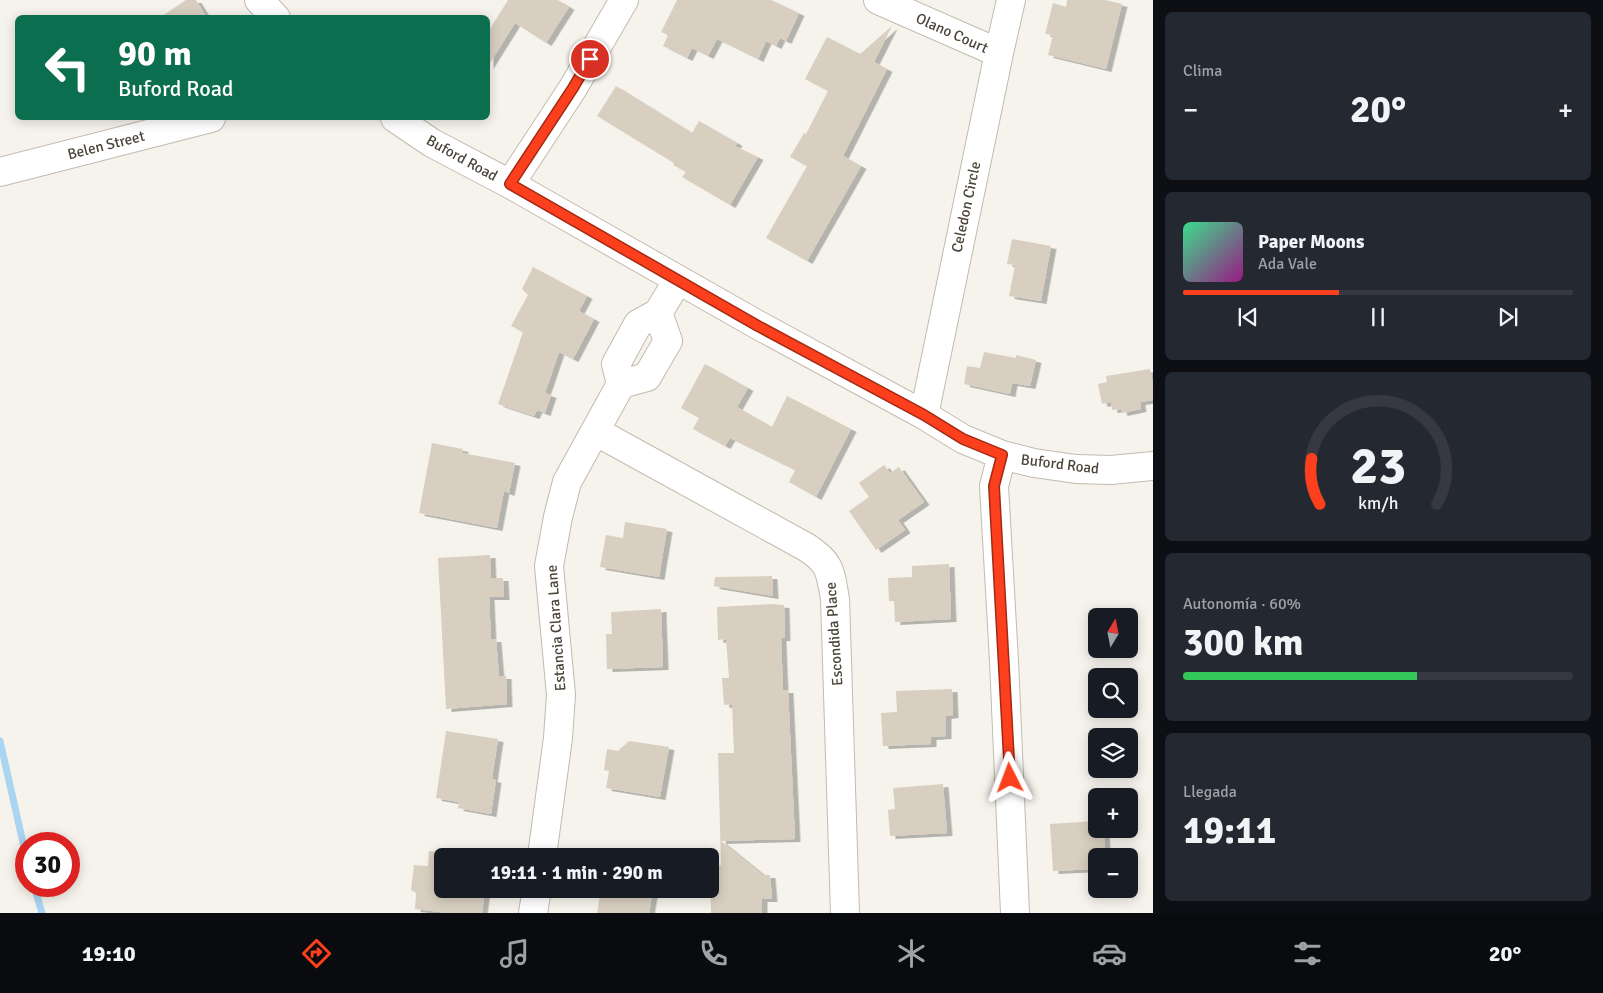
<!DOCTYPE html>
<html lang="es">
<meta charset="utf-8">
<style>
:root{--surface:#171b24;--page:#242831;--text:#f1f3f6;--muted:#9ea1a6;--line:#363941;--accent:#fc3f1d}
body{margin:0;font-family:Signika,sans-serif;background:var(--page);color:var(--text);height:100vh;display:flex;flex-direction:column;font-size:19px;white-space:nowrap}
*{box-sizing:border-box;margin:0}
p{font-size:16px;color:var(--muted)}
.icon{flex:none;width:28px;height:28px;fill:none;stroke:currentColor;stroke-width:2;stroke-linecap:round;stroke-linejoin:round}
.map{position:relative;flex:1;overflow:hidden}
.panel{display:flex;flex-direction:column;gap:12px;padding:12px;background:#0d0f14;width:450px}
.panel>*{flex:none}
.banner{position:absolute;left:15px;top:15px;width:475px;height:105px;border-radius:8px;box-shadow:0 2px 12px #0003;background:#0b6e4f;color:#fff;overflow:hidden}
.needle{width:32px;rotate:10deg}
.tools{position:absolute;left:1088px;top:608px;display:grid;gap:10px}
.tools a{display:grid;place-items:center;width:50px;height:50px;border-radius:8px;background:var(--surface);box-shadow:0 2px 12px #0003;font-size:25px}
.speed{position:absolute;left:15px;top:832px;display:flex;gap:10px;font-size:25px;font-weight:700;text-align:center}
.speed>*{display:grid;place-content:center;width:65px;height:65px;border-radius:50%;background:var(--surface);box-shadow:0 2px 12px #0003;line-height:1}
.speed .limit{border:8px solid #d22;background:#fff;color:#111}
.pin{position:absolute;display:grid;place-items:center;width:42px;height:42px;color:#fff;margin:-21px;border:2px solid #fff;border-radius:50%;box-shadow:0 1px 5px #0007}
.me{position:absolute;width:55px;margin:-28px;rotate:357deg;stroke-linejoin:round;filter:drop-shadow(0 0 4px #0008)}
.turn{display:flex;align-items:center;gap:18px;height:105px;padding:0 20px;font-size:22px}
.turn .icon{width:65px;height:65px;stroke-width:2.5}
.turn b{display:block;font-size:35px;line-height:42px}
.big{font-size:38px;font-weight:700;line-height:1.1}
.panel .widget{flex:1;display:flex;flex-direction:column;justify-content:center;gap:8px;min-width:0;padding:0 18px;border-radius:8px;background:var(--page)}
.panel .dial{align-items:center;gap:0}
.dial svg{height:130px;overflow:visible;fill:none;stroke:var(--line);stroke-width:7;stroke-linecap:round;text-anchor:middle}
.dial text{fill:var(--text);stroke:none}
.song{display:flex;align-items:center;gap:15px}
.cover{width:60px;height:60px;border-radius:8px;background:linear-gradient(135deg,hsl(150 70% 55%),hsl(310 70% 35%))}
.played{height:5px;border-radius:2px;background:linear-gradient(90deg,var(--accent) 40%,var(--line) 40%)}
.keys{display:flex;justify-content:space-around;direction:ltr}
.heat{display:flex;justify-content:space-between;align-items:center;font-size:28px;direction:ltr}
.charge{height:8px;border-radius:4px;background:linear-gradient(90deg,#34c759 60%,var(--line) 0)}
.trip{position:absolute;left:434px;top:848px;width:285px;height:50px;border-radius:8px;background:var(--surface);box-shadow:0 2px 12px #0003;font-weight:700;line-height:50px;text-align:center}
.tab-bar{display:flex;height:80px;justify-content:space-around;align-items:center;background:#090b0e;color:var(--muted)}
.tab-bar .icon{width:35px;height:35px}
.tab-bar .on{color:var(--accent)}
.tab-bar b{font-size:22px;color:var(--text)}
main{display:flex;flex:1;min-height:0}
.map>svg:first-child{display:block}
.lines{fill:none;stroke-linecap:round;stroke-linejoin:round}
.stream{stroke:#a9d4f2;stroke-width:7}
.building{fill:#d8cfc1;filter:url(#shadow)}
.minor-casing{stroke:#c2bbae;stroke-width:30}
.minor{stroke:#fff;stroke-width:28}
.route-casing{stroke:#a42913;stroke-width:12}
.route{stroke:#fc3f1d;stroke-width:9}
.labels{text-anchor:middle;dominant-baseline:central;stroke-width:4.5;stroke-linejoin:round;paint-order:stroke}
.street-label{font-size:15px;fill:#4b4439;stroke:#fff}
</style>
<main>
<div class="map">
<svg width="1153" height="913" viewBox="0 0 1153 913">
<defs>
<filter id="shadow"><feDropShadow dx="5.5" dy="3" stdDeviation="0" flood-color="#0004"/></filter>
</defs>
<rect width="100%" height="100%" fill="#f6f3ec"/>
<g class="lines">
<!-- stream -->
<path class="stream" d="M 0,741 L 26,856
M 34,886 L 42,913"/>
</g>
<!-- building -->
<path class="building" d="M 186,0 L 196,0 L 207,18 L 159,18 Z
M 508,0 L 558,0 L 569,7 L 546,43 L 515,23 L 488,66 L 488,32 Z
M 677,0 L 771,0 L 799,13 L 786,41 L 780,38 L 776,46 L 766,41 L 758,59 L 717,39 L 708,56 L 692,48 L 687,58 L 663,46 L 668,35 L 661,32 Z
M 1067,0 L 1105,0 L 1122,4 L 1106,69 L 1048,55 L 1053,35 L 1045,34 L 1053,3 L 1066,7 Z
M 892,26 L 874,62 L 887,69 L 843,156 L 861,166 L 807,261 L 766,238 L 807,166 L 790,157 L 804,133 L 806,134 L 828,91 L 805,79 L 827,37 L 860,54 Z
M 616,86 L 692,133 L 699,121 L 737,143 L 735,146 L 758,157 L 730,205 L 682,177 L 686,172 L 673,165 L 674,163 L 597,116 Z
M 1012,239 L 1051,246 L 1041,301 L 1009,296 L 1015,265 L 1007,264 Z
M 533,267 L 587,296 L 579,311 L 594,319 L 573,359 L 559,352 L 545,393 L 551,395 L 545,413 L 537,410 L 534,416 L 498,404 L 523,332 L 511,326 L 528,295 L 522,289 Z
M 984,352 L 1016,358 L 1016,355 L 1036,360 L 1030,386 L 1012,383 L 1010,394 L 964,384 L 967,366 L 980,368 Z
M 705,364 L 748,388 L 737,407 L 772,427 L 787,396 L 851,429 L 816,497 L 789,482 L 795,470 L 730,438 L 725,446 L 693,429 L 699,418 L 681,408 Z
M 1150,369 L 1153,384 L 1153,400 L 1140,402 L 1141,409 L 1122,413 L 1121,409 L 1112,410 L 1111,402 L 1102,404 L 1098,384 L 1107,382 L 1106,376 Z
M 432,443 L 463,449 L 462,453 L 515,463 L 509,493 L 504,491 L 497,528 L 419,513 Z
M 884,465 L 890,473 L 899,467 L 924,502 L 898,520 L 905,530 L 876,550 L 849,511 L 869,497 L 859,483 Z
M 625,522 L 667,529 L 659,577 L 600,567 L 606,535 L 623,538 Z
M 490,555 L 491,578 L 503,578 L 504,597 L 489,597 L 491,639 L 496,639 L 499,676 L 506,676 L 507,704 L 446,709 L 438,558 Z
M 949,564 L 951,619 L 895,622 L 894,601 L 889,601 L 888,578 L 912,577 L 912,566 Z
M 772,576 L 773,596 L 714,586 L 715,577 Z
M 773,604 L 784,605 L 785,638 L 781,638 L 783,690 L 788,690 L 795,839 L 721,841 L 763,875 L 770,875 L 772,899 L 762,899 L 762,913 L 711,913 L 710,866 L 721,865 L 718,753 L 734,753 L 732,704 L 724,705 L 722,678 L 729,678 L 726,639 L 718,640 L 717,607 Z
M 661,609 L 663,667 L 607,669 L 606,634 L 612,634 L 611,612 Z
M 952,689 L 953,715 L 946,716 L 946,736 L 931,737 L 931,744 L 883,746 L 881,713 L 897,712 L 896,691 Z
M 446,731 L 498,739 L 492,779 L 496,780 L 491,814 L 458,808 L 459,802 L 436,798 Z
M 629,741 L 669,747 L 660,797 L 606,788 L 609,771 L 604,770 L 607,749 L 618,751 Z
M 943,784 L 947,833 L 890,836 L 888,810 L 895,809 L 893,788 Z
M 1096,821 L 1096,829 L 1104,829 L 1105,848 L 1094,849 L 1095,869 L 1053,871 L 1050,824 Z
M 429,851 L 462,855 L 463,856 L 442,856 L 442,889 L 485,889 L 482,913 L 448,913 L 415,909 L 416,893 L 411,890 L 414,865 L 428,866 Z
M 601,889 L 653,889 L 649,913 L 597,913 Z"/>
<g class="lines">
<defs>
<path id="minor" d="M 259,0 L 276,18
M 878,0 L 999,53
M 395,118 L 432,143 L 510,184 L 758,325 L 924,415 L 963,439 L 1002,455 L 1034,463 L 1076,469 L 1111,470 L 1153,466
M 0,172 L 211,118
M 510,184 L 573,88 L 624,0
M 621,384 L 647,377 L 668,341 L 658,313
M 924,415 L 999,53 L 1011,0
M 595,431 L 806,547 C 831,563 830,571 835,599 L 845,913
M 1002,455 L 994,486 L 1004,661 L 1015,913
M 542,856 L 558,738 L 561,695 L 549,566 L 558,517 L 567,482 L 621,384 L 616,364 L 638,324 L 658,313 L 678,280
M 533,913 L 537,889"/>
</defs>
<!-- minor casing -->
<use href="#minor" class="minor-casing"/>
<!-- minor -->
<use href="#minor" class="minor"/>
</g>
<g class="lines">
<defs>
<path id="route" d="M 590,59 L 573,88 L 510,184 L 758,326 L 924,415 L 963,439 L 1002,455 L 994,486 L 1010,778"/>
</defs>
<!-- route casing -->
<use href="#route" class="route-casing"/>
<!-- route -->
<use href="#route" class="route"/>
</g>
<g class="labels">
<!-- street labels -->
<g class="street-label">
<text transform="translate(952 33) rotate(24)">Olano Court</text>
<text transform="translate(106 145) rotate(-14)">Belen Street</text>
<text transform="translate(462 158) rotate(29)">Buford Road</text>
<text transform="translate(966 207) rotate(-78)">Celedon Circle</text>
<text transform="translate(1060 464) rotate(7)">Buford Road</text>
<text transform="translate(556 628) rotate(-94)">Estancia Clara Lane</text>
<text transform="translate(834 634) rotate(-94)">Escondida Place</text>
</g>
</g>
</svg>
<div class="tools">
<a><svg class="needle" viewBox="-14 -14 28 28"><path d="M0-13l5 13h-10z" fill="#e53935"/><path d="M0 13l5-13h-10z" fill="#9ea1a6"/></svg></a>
<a><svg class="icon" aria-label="search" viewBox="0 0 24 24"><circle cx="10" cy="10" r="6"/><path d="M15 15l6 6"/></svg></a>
<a><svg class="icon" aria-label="layers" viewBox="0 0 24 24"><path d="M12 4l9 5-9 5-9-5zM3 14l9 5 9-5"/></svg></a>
<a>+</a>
<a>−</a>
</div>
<div class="speed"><div class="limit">30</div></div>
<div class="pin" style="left:590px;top:59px;background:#d93025"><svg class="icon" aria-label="arrive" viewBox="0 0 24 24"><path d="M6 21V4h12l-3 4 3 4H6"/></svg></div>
<svg class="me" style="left:1010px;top:778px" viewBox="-20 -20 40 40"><path d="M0-17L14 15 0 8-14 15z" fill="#fc3f1d" stroke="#fff" stroke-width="4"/></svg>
<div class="trip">19:11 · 1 min · 290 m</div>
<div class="banner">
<div class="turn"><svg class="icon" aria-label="left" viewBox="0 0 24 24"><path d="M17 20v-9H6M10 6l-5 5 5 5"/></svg><div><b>90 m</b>Buford Road</div></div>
</div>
</div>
<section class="panel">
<div class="widget"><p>Clima</p>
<div class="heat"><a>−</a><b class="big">20°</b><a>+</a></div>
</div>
<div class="widget">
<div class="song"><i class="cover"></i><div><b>Paper Moons</b><p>Ada Vale</p></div></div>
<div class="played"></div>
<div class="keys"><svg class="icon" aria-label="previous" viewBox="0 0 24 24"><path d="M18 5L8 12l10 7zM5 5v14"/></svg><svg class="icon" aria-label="pause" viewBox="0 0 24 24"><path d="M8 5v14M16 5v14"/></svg><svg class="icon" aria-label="next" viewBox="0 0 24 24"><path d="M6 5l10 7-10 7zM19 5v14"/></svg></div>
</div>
<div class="widget dial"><svg viewBox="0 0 100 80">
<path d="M14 69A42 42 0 1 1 86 69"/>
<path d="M14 69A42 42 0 0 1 9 41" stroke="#fc3f1d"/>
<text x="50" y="56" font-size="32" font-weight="700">23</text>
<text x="50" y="72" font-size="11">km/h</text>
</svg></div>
<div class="widget"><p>Autonomía · 60%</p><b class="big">300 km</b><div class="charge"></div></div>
<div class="widget"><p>Llegada</p><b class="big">19:11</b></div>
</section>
</main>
<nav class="tab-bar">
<b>19:10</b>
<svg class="icon on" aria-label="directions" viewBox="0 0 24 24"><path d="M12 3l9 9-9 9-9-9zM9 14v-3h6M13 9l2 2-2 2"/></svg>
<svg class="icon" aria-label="music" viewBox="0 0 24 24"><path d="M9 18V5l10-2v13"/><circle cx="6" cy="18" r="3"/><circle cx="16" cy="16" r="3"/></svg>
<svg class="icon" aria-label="phone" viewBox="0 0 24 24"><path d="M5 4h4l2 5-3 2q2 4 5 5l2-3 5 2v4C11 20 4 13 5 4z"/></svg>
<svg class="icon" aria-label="climate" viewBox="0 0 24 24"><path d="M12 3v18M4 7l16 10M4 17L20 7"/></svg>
<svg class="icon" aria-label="car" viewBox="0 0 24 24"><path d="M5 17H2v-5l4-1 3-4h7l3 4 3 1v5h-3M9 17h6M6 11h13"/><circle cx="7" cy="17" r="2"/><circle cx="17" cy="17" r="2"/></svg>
<svg class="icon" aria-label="filters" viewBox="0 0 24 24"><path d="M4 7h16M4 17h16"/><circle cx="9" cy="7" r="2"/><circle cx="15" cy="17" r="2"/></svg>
<b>20°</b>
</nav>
